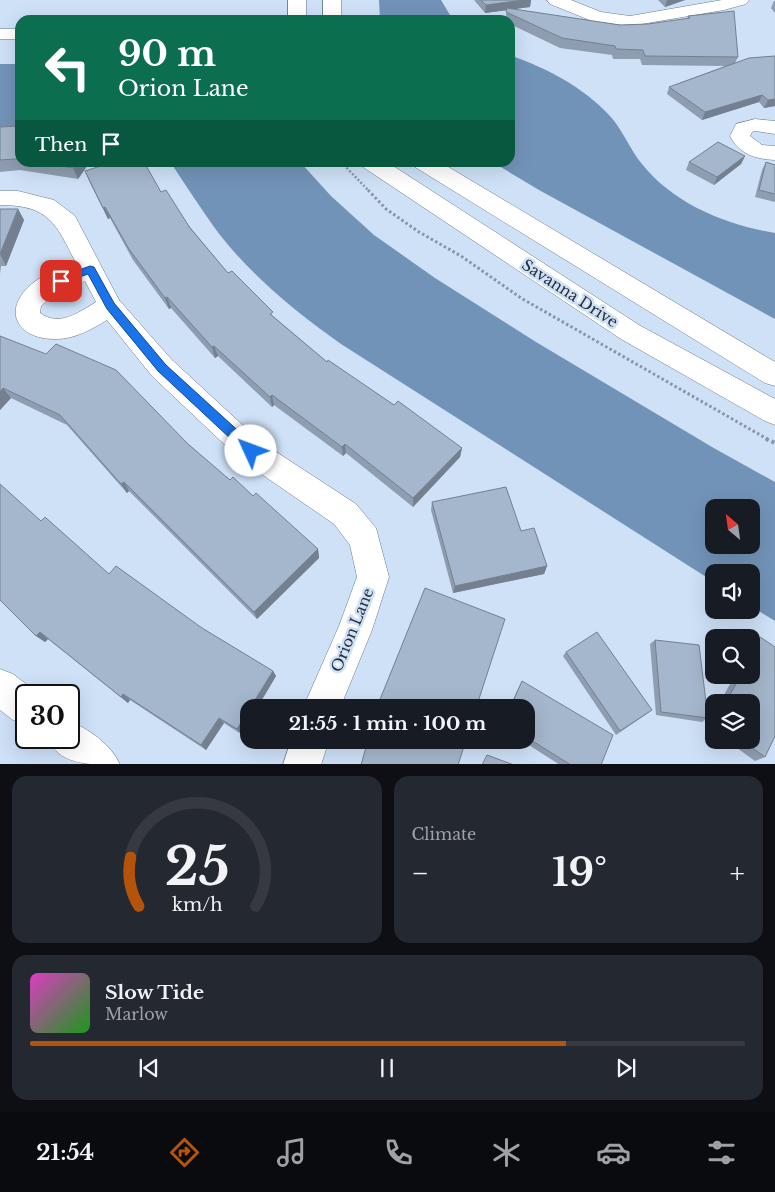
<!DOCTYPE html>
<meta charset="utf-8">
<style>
:root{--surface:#171b24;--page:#242831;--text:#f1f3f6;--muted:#9ea1a6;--line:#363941;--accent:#b45309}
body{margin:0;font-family:"Libre Baskerville",serif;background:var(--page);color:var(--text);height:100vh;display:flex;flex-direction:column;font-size:19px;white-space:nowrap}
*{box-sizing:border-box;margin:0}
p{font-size:16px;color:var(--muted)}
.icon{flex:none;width:28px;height:28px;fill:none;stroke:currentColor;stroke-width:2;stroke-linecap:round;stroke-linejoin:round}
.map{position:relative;height:764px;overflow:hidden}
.side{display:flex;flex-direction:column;gap:12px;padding:12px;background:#0d0f14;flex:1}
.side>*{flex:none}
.hud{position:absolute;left:15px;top:15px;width:500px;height:152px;border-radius:15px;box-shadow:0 5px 20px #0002;background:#0b6e4f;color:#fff;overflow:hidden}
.needle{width:32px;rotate:331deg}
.tools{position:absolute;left:705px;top:499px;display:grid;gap:10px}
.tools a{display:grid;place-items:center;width:55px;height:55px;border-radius:10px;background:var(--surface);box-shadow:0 5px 20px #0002;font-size:25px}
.speed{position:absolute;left:15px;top:684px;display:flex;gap:10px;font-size:25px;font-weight:700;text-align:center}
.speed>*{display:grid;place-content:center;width:65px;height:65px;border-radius:50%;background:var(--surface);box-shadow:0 5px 20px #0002;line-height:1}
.speed .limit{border:2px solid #111;border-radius:8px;background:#fff;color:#111}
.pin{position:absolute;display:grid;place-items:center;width:42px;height:42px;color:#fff;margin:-21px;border-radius:10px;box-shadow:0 2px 8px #0006}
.me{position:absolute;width:55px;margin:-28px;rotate:313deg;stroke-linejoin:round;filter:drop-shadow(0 0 4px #0008)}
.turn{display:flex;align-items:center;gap:18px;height:105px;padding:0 20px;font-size:22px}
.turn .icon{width:65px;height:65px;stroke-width:2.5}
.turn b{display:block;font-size:35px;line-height:42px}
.then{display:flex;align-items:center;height:48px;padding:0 20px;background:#0003;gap:10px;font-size:19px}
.big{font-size:38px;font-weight:800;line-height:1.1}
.side .widget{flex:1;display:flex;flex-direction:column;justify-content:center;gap:8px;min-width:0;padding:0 18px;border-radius:15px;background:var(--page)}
.side .dial{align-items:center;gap:0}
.dial svg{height:130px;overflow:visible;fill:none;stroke:var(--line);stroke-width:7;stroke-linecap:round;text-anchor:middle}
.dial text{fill:var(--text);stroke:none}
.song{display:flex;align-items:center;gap:15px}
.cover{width:60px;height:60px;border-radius:8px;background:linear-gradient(135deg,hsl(310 70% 55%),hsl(120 70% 35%))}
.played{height:5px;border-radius:2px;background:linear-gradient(90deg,var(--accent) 75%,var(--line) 75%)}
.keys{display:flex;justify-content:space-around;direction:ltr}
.heat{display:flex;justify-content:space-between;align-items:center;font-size:28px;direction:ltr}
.side .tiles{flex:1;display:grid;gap:12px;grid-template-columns:1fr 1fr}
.widget:last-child{grid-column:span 2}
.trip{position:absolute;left:240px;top:699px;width:295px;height:50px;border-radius:15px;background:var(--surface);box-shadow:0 5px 20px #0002;font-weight:800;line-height:50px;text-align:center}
.tab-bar{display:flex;height:80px;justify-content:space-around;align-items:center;background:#090b0e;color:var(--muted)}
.tab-bar .icon{width:35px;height:35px}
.tab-bar .selected{color:var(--accent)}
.tab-bar b{font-size:22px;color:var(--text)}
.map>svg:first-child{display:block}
.water{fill:#7293b8;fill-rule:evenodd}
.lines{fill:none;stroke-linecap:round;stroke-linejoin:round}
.minor-casing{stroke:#6a7b8e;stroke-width:1}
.path-far2{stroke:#8795a6;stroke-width:2.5;stroke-dasharray:2 2;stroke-linecap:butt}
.path-far1{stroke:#8795a6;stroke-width:3;stroke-dasharray:2.5 2.5;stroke-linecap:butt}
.path{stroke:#8795a6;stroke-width:4;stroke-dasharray:3 3;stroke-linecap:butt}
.minor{fill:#fff;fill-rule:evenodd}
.wall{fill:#8e9daf}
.shaded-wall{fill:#74808f}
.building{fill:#a5b7cc;stroke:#74808f}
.route{fill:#1a73e8;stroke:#114b97}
.labels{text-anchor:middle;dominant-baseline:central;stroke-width:5;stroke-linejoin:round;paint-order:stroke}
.street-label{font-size:15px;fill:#272e37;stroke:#cee1f7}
</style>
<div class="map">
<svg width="775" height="765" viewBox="0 0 775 765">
<rect width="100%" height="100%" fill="#cee1f7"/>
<!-- water -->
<path class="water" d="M 379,0 L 441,0 L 453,20 L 380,20 Z
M 510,55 C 548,69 582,86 610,116 C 623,130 630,150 642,164 C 674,204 726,225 775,233 L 775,319 L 539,190 L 494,163 L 510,162 Z
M 0,64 L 20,64 L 20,127 L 0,127 Z
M 171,163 L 301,163 L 331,196 L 374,235 L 435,278 L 536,342 L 712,447 L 775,482 L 775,621 L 751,606 L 751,572 L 714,572 L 714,582 L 341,344 C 294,311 248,273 214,227 C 199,206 185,184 171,163 ZM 714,508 L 751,508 L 751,545 L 714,545 Z"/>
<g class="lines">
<defs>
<path id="minor" d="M 288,0 L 306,0 L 306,20 L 288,20 Z
M 323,0 L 341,0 L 341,20 L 323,20 Z
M 547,0 L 571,0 L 601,12 L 630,16 L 722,0 L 749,0 L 746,4 L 724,10 L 630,26 L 592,21 L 550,4 Z
M 0,29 L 20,29 L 20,39 L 0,39 Z
M 755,119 L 775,121 L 775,134 L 755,131 L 752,132 L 750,136 L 762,145 L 775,146 L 775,160 C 755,159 739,154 730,136 L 736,124 Z
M 361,162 L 387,162 L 639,325 L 775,399 L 775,425 L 765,421 L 621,339 L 363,167 Z
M 413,162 L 440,162 L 775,362 L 775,386 L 765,383 L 415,167 Z
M 0,191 L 18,191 L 54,200 L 75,216 L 119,300 L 172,360 L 261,442 L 356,504 L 376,528 L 389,577 L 372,630 L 340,708 L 303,708 L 339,626 L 357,577 L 350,545 L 334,524 L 241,460 L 152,376 L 107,320 C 92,329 75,339 57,339 C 14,340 0,306 37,280 C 48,273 64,269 77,265 C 56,224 50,205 0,205 ZM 85,281 L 96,302 C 78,313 59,327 40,313 L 41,306 L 56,292 Z
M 0,669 L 13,674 L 39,694 L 26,695 L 26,725 L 13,720 L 0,710 Z
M 69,721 C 89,729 112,745 120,765 C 90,765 58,765 48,738 L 69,738 Z
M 291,740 L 329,740 L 321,765 L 283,765 Z"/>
</defs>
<!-- minor casing -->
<use href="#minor" class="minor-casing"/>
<!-- path-far2 -->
<path class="path-far2" d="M 341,162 L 369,191"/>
<!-- path-far1 -->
<path class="path-far1" d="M 368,190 L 386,209 L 419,232 L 461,256 L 521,298 L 769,440"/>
<!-- path -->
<path class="path" d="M 766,439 L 775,443"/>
<!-- minor -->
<use href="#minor" class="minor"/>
</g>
<!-- wall -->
<path class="wall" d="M 474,0 L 531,0 L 530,7 L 512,9 L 620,25 L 648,24 L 687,19 L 688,16 L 738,57 L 735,63 L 775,56 L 775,106 L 764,108 L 759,102 L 702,120 L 667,94 L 669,87 L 725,66 L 642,65 L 640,59 L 613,59 L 612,55 L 560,48 L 510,24 L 510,20 L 505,20 L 507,10 L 485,13 Z
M 658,0 L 685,0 L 665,7 Z
M 774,1 L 775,1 L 775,13 L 771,8 Z
M 20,126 L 20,162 L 90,162 L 78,179 L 20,170 L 0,172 L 0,127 Z
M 745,156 L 741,164 L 714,185 L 686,170 L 689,162 Z
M 766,162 L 775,165 L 775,202 L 755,197 L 762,170 Z
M 85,171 L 161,192 L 228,273 L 274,317 L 327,362 L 462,448 L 460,457 L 413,507 L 346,453 L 343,456 L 274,405 L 272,407 L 218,356 L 215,358 L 171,308 L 169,309 L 133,260 L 110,218 L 108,219 L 90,183 Z
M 0,209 L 18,209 L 24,220 L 6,266 L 1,266 L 0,274 Z
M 0,336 L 188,444 L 230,480 L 253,496 L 318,549 L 319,558 L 257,619 L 129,491 L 127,493 L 67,425 L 11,398 L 0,410 Z
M 432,502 L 521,531 L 547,566 L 544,574 L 453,593 L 431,510 Z
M 41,521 L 109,574 L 202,628 L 273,671 L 276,676 L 257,708 L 249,708 L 241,734 L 224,723 L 206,750 L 130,700 L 128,703 L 48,639 L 45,642 L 36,636 Z
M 760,637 L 765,757 L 755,761 L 726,740 L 751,740 L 751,702 L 720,702 L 735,675 L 751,675 L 751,644 Z
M 655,640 L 708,718 L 702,722 L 656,715 L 650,644 Z
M 566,652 L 648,713 L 616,735 L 563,656 Z
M 522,681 L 601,765 L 560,765 L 521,740 L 526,740 L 526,708 L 509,708 Z
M 714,715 L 714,731 L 708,726 Z"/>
<!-- shaded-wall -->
<path class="shaded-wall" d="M 524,0 L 531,0 L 530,7 L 485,13 L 486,5 Z
M 667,0 L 685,0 L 665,7 Z
M 762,95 L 759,102 L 702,120 L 705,112 Z
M 775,99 L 775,106 L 764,108 L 768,100 Z
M 745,156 L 741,164 L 714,185 L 717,177 Z
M 77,162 L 90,162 L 78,179 L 73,168 Z
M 105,207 L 110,218 L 108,219 L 103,208 Z
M 18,209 L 24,220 L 6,266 L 0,254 Z
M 167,297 L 171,308 L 169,309 L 165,298 Z
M 214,346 L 218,356 L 215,358 L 212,347 Z
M 3,388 L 11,398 L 0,410 L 0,392 Z
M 272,395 L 274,405 L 272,407 L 270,397 Z
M 345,444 L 346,453 L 343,456 L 342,447 Z
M 462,448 L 460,457 L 413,507 L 413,498 Z
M 124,482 L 129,491 L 127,493 L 121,484 Z
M 318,549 L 319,558 L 257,619 L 254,612 Z
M 547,566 L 544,574 L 453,593 L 455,586 Z
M 40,632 L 48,639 L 45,642 L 36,636 Z
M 273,671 L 276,676 L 257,708 L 250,708 Z
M 123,694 L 130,700 L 128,703 L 121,697 Z
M 249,710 L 249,720 L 241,734 L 237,729 Z
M 219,718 L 224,723 L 206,750 L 201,745 Z"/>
<!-- building -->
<path class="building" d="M 481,0 L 524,0 L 486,5 Z
M 507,8 L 620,25 L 648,24 L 690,18 L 688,16 L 734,11 L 738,57 L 645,56 L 643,50 L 616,49 L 615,46 L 562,38 L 506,12 Z
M 775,56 L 775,99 L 768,100 L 762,95 L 705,112 L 669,87 L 749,58 Z
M 20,126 L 20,160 L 15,159 L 0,160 L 0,127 Z
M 718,142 L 745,156 L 717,177 L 689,162 Z
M 38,162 L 77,162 L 73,168 Z
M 113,162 L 144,162 L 161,192 L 166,190 L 190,228 L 228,273 L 232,271 L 273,312 L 270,314 L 327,362 L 328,360 L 394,405 L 398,401 L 462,448 L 413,498 L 345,444 L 342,447 L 272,395 L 270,397 L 214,346 L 212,347 L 167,297 L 165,298 L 129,249 L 105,207 L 103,208 L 85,171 Z
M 766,162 L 775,165 L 775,194 L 759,190 Z
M 0,209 L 18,209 L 0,254 Z
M 0,336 L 46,354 L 56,344 L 116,370 L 188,444 L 230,480 L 233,477 L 253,496 L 256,493 L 318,549 L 254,612 L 124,482 L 121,484 L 60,415 L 3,388 L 0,392 Z
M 0,484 L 41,521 L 45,517 L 109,574 L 116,566 L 202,628 L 273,671 L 250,708 L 249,708 L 249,710 L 237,729 L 219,718 L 201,745 L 123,694 L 121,697 L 40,632 L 36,636 L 0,600 Z
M 506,487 L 521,531 L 534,528 L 547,566 L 455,586 L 432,502 Z
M 425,588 L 505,619 L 476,708 L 378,708 L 381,697 Z
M 597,632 L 652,710 L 620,731 L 566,652 Z
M 760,637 L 775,647 L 775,736 L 765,757 L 741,740 L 751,740 L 751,702 L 726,702 L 741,675 L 751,675 L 751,654 Z
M 655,640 L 699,645 L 708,718 L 661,712 Z
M 522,681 L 613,735 L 601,765 L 571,765 L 526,737 L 526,708 L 510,708 Z
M 368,740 L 466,740 L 458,765 L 361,765 Z
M 487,755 L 514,765 L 482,765 Z"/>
<!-- route -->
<path class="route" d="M 90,266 L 94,267 L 114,303 L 166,365 L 256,447 L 257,451 L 256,454 L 247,454 L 158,371 L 107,309 L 88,274 L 61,284 L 56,281 L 57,278 Z"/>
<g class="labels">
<!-- street labels -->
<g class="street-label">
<text transform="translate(570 293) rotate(33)">Savanna Drive</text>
<text transform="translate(352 630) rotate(-68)">Orion Lane</text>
</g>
</g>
</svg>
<div class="tools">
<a><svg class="needle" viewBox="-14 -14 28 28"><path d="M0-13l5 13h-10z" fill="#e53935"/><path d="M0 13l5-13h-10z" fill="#9ea1a6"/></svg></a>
<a><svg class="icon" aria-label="sound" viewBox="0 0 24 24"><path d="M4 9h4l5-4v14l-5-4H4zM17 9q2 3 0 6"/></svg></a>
<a><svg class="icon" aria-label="search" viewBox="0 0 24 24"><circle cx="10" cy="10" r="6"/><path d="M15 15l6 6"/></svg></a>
<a><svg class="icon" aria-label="layers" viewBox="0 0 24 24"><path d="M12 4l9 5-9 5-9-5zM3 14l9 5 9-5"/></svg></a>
</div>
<div class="speed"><div class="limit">30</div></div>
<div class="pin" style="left:61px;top:281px;background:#d93025"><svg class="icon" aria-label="arrive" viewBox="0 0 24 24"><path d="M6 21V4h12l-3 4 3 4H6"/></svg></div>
<svg class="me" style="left:251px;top:451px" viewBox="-20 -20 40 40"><circle r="19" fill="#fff"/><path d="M0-13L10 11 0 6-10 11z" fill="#1a73e8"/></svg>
<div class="trip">21:55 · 1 min · 100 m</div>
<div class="hud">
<div class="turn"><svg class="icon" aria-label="left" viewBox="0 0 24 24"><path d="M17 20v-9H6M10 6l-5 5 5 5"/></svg><div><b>90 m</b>Orion Lane</div></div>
<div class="then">Then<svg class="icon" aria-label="arrive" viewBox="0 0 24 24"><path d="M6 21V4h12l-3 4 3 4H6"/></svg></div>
</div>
</div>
<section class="side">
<div class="tiles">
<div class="widget dial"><svg viewBox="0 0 100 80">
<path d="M14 69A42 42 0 1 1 86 69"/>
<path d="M14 69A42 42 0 0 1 9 39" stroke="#b45309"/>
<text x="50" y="56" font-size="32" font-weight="700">25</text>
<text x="50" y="72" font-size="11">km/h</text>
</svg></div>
<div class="widget"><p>Climate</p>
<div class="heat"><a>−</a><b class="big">19°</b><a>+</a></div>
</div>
<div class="widget">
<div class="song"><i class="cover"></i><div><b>Slow Tide</b><p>Marlow</p></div></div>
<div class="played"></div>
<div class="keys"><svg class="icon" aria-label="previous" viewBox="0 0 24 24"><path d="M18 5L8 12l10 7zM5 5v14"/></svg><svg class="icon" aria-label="pause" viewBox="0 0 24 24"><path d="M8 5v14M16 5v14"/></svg><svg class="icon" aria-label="next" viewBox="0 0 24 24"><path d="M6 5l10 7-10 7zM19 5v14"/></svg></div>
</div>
</div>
</section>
<nav class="tab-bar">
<b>21:54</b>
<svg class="icon selected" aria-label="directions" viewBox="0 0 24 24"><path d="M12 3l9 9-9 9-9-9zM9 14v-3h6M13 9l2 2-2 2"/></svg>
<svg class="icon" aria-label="music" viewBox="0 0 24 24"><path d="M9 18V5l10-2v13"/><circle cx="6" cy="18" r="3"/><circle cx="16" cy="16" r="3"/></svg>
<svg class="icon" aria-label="phone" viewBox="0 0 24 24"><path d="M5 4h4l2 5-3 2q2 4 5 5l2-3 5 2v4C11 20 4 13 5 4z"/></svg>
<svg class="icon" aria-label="climate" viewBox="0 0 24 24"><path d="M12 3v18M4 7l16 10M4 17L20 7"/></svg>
<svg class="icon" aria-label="car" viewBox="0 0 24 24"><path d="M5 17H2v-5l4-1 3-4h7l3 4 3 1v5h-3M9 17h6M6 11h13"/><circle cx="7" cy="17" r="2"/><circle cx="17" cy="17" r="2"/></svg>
<svg class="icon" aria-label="filters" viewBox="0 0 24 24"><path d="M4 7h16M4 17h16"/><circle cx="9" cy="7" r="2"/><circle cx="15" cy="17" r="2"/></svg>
</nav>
